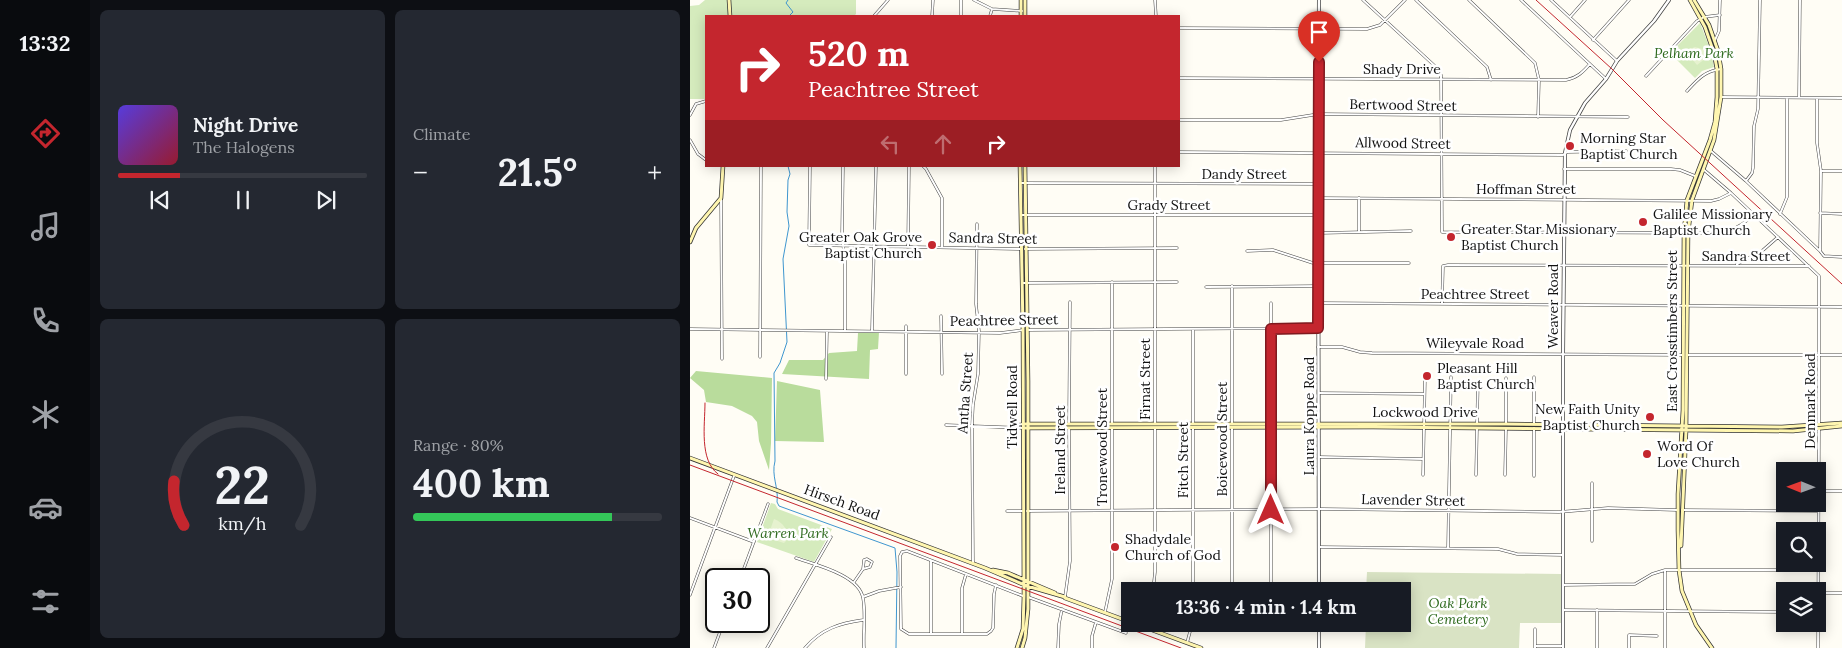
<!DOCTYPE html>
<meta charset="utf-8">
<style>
:root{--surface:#171b24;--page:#242831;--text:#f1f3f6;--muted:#9ea1a6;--line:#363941;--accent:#c4262e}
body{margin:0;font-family:Lora,serif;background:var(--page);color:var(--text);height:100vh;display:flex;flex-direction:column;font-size:19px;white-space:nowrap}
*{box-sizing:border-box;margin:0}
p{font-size:16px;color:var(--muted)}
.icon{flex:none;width:28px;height:28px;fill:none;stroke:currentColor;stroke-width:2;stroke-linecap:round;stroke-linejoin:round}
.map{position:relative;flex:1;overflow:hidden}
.details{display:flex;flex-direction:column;gap:10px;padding:10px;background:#0d0f14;width:600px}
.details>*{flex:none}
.guide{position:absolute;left:15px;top:15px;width:475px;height:152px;border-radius:0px;box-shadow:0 2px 12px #0003;background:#c4262e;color:#fff;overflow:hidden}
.needle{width:32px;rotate:271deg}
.fabs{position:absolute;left:1086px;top:462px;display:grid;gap:10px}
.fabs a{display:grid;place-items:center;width:50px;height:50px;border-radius:0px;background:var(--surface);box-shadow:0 2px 12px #0003;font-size:25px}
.speed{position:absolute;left:15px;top:568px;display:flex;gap:10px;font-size:25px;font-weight:700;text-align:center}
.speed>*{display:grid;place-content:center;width:65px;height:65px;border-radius:50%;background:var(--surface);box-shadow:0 2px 12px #0003;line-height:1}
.speed .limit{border:2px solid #111;border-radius:8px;background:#fff;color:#111}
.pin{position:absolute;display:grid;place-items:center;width:42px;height:42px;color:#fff;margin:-51px -21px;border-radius:50% 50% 50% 0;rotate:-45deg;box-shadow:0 0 5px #0007}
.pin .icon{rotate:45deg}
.me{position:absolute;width:55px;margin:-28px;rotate:0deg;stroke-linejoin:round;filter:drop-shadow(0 0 4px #0008)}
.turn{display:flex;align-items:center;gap:18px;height:105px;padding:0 20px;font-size:22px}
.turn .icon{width:65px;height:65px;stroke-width:2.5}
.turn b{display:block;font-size:35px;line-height:42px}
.lanes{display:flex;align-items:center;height:48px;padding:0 20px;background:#0003;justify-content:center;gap:25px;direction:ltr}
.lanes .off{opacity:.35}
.big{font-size:38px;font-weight:700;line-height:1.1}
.details .card{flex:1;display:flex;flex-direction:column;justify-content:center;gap:8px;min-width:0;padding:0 18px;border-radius:8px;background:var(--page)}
.details .dial{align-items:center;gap:0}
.dial svg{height:130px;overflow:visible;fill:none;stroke:var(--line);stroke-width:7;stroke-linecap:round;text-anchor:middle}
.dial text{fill:var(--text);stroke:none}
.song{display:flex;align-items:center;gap:15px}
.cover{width:60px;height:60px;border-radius:8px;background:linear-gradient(135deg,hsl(250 70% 55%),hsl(350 70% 35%))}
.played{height:5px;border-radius:2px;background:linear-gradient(90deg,var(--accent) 25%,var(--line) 25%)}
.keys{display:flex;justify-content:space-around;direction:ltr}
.heat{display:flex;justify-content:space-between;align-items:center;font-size:28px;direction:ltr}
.charge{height:8px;border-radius:4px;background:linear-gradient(90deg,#34c759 80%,var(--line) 0)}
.details .tiles{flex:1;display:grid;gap:10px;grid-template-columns:repeat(2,1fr)}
.trip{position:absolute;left:431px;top:582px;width:290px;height:50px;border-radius:0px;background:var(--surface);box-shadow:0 2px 12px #0003;font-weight:700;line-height:50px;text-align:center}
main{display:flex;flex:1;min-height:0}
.menu{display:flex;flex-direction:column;width:90px;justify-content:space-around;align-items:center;background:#090b0e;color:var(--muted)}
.menu .icon{width:35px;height:35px}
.menu .current{color:var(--accent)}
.menu b{font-size:22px;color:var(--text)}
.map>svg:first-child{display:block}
.green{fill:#d5ebbd}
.forest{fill:#b9dc9c}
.cemetery{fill:#d9e3c4}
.pitch{fill:#e6f2cf}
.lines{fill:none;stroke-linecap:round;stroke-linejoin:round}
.stream{stroke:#3f96cf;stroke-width:1}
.minor-casing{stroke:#444;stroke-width:3}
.tertiary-casing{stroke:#444;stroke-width:4}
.secondary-casing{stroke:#333;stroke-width:4.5}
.minor{stroke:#fff;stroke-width:2}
.tertiary{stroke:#fff;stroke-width:2.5}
.secondary{stroke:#fff6b0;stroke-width:3}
.rail{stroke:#c4262e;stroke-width:1}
.route-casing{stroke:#7f191e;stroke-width:12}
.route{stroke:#c4262e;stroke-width:9}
.poi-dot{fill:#c4262e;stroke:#fff;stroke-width:2}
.labels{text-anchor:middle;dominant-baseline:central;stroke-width:5;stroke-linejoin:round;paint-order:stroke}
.park-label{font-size:14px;font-style:italic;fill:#2f6b1f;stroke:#fff}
.street-label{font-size:14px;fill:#111;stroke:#fff}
.poi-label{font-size:14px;fill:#111;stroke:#fff;text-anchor:start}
</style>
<main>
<nav class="menu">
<b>13:32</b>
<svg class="icon current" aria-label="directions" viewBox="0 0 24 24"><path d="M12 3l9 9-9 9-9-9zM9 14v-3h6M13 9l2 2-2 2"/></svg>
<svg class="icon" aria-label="music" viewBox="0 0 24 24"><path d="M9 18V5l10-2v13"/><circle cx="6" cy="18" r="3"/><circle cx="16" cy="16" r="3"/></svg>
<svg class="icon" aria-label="phone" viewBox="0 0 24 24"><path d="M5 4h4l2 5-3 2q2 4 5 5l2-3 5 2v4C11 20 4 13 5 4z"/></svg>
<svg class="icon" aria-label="climate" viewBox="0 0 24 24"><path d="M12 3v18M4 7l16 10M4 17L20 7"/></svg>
<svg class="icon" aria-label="car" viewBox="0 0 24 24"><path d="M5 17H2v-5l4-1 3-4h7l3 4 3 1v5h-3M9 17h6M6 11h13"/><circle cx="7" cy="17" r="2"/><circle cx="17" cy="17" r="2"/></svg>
<svg class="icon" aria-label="filters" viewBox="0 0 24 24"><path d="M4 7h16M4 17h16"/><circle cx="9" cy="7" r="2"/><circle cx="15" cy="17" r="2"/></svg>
</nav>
<section class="details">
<div class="tiles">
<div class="card">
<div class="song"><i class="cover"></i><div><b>Night Drive</b><p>The Halogens</p></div></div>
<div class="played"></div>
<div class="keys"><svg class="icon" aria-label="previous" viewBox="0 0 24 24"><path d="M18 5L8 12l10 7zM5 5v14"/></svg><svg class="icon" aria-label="pause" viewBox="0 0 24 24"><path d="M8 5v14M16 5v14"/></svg><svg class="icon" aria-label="next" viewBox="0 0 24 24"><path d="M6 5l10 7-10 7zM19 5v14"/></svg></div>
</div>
<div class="card"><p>Climate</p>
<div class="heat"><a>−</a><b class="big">21.5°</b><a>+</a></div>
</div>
<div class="card dial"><svg viewBox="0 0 100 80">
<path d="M14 69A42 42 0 1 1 86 69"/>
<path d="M14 69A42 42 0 0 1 8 42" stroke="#c4262e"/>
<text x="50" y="56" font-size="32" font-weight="700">22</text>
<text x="50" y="72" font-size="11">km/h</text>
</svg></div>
<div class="card"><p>Range · 80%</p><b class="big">400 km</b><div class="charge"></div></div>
</div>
</section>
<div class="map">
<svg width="1152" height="648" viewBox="0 0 1152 648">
<rect width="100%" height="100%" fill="#fffdf5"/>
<!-- green -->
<path class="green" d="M 15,0 L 166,0 L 166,14 L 164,16 L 16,16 L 16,99 L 0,99 L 0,6 L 9,5 Z
M 1010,23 L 1021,51 L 1024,67 L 1012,71 L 1005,78 L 980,53 Z
M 81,503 L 85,504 L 88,509 L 142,529 L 124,562 L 67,542 Z"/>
<!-- forest -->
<path class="forest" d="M 189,332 L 188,349 L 180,350 L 179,379 L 92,374 L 99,360 L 133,360 L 139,353 L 167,351 L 168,333 Z
M 6,371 L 82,378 L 81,443 L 79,470 L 69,441 L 67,422 L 62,416 L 42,406 L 16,402 L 14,390 L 0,378 Z
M 87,381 L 130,390 L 134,442 L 85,441 Z"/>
<!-- cemetery -->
<path class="cemetery" d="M 677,572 L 871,574 L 871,623 L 830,623 L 829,648 L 675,648 L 676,624 L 712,624 L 712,591 L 676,591 Z"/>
<!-- pitch -->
<path class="pitch" d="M 1005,47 L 1016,50 L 1020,55 L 1007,65 L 995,51 Z
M 84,519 C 94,523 97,529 98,539 L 94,543 L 78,538 L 78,536 Z"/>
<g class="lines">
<!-- stream -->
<path class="stream" d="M 98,0 L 96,3 L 103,12 L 99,16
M 98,166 L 100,174 L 98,180 L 97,212 L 99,226 L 93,259 L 97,342 L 90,363 L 84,373 L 85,461 C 81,476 89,488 87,502 L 89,506 L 205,548 L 207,572 L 206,648"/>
<defs>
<path id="minor" d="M 284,0 L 302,9 L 332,11
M 465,0 L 466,16
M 673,0 L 746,67 L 751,75 L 752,232 L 1027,233 C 1043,231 1053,225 1064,214
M 726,0 L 797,67 L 801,80
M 779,0 L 845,63 L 849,80 L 848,117
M 831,0 L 916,79
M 861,0 L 927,61
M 184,16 L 198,0
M 242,16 L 243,0
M 271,16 L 271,0
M 300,16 L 302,9
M 880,17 L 895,0
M 489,28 L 677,29 L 690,25 L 715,0
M 903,40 L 939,0
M 1025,40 L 1029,31 L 1030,0
M 956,76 L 1007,21 L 1014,17 L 1030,15
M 489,78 L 876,80 C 887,78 893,72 900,64
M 997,91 C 1008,79 1015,71 1031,69
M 1032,97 L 1152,98
M 1109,97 L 1110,0
M 1127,98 L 1127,143 L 1131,171 L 1130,251 L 1134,256 L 1152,257
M 0,115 L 6,104 L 16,101
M 489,120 L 591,120 L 629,114 L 938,117
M 0,140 L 8,154 L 16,160
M 1021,151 L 1056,181 L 1130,251
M 489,152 L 873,155 L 877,152 L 936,151
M 120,166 L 119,245 L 331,249
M 153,166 L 152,237 L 155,260 L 155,330
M 233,166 L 236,169 L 252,198 L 252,246
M 874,169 L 981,169 L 990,170 L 1005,176
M 1013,169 L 1041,193 L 1129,276 L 1129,423
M 1132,171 L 1152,171
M 1056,181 L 1062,173 L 1063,168 L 1064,126 L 1068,109 L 1070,0
M 331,183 L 628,184
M 31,198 L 32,359
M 628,198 L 1021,201 L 1029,199 L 1041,193
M 1130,213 L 1152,214
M 1090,214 L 1097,197 L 1097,98
M 331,215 L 628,215
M 669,231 L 669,198
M 629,233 L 721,231
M 218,247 L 219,166
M 335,249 L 487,248
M 557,251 L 583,250 L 623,263 L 719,263
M 1047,264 L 1072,251 L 1088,237
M 422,282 L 422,423
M 333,283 L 487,282
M 542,286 L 542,424
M 516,287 L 628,286
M 629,303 L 1152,307
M 752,304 L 753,266 L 758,265 L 1119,266
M 251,316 L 252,374
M 216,326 L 216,374
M 0,329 L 310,333 L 333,330
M 503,329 L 503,424
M 182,330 L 186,166
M 338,330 L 628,328
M 628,347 L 652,347 L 670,352 L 682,353 L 993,355
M 998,355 L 1152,355
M 70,357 L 71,166
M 844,377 L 844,423
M 136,379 L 137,331
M 629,393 L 734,394
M 379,423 L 380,302
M 787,423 L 788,381
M 816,423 L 816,378
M 465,424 L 465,166
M 581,424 L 581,303
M 256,425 L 333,428
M 322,425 L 333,424
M 503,429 L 503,591
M 581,429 L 581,591
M 629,457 L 733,459
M 733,475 L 735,378
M 786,475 L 787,428
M 815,475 L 816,428
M 844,476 L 844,428
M 1130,491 L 1152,491
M 992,510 L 1129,511
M 317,511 L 332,511
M 337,511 L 632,509 L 869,512 L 918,508 L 987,510
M 0,518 L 64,542
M 902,541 L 902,483
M 629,547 L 808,549 L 827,554 L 873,555
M 758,548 L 761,377
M 106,558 C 126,565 169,575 173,598 C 176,614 173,632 174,648
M 283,563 L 282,425 L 283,405 L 288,374 L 289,331 L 286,304 L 287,224
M 975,570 L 975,648
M 50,579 L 78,504
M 164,582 L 173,569 L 174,560 L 177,559 L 182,562 L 180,567 L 173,569
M 306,585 L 304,594 L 303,628 L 301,631 L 297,634 L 219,634 L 211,629 L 210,556 L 212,552 L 217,551 L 333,596
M 873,585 L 945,584 L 962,574 L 975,570 L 1129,570
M 463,591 L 465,572 L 465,429
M 542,591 L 542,429
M 1129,593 L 1152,593
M 0,595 L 44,476
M 173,597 L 189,591 L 211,587
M 338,597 L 436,633
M 375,597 L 380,561 L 379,428
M 873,610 L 1095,612
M 907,610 L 907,648
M 415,612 L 422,579 L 422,428
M 241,634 L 241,561
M 272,634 L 272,588 L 276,574
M 497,643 L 502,624
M 845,646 L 873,646
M 24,648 L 34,621
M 77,648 L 141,537
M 115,648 C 131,629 150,623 173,620
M 368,648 L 369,624 L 372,609
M 402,648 L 402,636 L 406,622
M 845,648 L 845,629
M 939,648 L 939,635 L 967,636
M 1128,648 L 1129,428"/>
<path id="tertiary" d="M 629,591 L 628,152 L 629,0
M 629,624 L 629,648
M 873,648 L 873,353 L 875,153 L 880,130 L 895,103 L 916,79 L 927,61 L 964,21 L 979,0"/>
<path id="secondary" d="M 39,0 L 40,16
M 1000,0 L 1015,27 L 1024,53 L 1027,69 L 1027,97 L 1025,122 L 1020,140 L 997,200 L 994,233 L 993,410 L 988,494 L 988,530 L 989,570 L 992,591 L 1006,625 L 1022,648
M 331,16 L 331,0
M 335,16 L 335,0
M 0,242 L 6,228 L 31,198 L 33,166
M 333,424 L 816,424 L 1092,427 L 1152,423
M 333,428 L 683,427 L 1103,431 L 1152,426
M 0,458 L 295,568 L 337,586 L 375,597
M 991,546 L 996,431 L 998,233 L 1002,200 L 1024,140 L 1031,97 L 1031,69 L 1028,51 L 1019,25 L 1004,0
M 303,570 L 318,573 L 365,593
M 375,598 L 440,622
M 446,624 L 511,648
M 327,648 L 333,629 L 334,596 L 333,330 L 330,166
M 332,648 L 335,638 L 338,609 L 338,381 L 335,166"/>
</defs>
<!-- minor casing -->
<use href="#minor" class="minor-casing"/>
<!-- tertiary casing -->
<use href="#tertiary" class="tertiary-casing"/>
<!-- secondary casing -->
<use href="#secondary" class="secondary-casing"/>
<!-- minor -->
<use href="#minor" class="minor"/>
<!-- tertiary -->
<use href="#tertiary" class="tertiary"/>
<!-- secondary -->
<use href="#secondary" class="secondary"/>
<!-- rail -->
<path class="rail" d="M 846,0 L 922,69 L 973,120 L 1152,284
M 15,403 C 15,425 9,460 28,474
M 0,465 L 491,648"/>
</g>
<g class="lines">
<defs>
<path id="route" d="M 581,510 L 581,329 L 628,328 L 629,62"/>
</defs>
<!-- route casing -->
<use href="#route" class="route-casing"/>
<!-- route -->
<use href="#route" class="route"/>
</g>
<!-- markers -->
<g class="poi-dot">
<circle cx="880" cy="146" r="5"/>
<circle cx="953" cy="222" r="5"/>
<circle cx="761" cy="237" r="5"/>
<circle cx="242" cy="245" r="5"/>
<circle cx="737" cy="376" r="5"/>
<circle cx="960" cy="417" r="5"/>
<circle cx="957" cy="454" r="5"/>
<circle cx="425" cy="547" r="5"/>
</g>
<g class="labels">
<!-- park labels -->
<g class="park-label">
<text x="1004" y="53">Pelham Park</text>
<text x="98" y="533">Warren Park</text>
<text x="768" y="603">Oak Park<tspan x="768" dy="16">Cemetery</tspan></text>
</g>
<!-- street labels -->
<g class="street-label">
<text x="712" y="69">Shady Drive</text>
<text transform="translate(713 105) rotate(1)">Bertwood Street</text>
<text transform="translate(713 143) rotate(1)">Allwood Street</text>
<text x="554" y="174">Dandy Street</text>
<text x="836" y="189">Hoffman Street</text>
<text x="479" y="205">Grady Street</text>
<text transform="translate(303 238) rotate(1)">Sandra Street</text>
<text x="1056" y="256">Sandra Street</text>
<text x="785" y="294">Peachtree Street</text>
<text transform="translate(863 306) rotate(-90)">Weaver Road</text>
<text transform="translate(314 320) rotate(-1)">Peachtree Street</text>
<text transform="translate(982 331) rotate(-90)">East Crosstimbers Street</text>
<text x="785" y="343">Wileyvale Road</text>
<text transform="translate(455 379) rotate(-90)">Firnat Street</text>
<text transform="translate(275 393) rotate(-86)">Antha Street</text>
<text transform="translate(1120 401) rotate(-90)">Denmark Road</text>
<text transform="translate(322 407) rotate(-90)">Tidwell Road</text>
<text x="735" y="412">Lockwood Drive</text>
<text transform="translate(619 416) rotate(-90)">Laura Koppe Road</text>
<text transform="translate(532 439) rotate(-90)">Boicewood Street</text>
<text transform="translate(412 447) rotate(-90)">Tronewood Street</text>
<text transform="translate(370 450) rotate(-90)">Ireland Street</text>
<text transform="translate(493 460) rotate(-90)">Fitch Street</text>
<text transform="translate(723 500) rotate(1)">Lavender Street</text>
<text transform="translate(152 502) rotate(20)">Hirsch Road</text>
</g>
<!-- poi labels -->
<g class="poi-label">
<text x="890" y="138">Morning Star<tspan x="890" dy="16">Baptist Church</tspan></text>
<text x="963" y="214">Galilee Missionary<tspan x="963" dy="16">Baptist Church</tspan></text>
<text x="771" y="229">Greater Star Missionary<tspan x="771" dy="16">Baptist Church</tspan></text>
<text x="232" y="237" text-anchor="end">Greater Oak Grove<tspan x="232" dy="16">Baptist Church</tspan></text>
<text x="747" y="368">Pleasant Hill<tspan x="747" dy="16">Baptist Church</tspan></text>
<text x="950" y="409" text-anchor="end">New Faith Unity<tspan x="950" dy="16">Baptist Church</tspan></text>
<text x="967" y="446">Word Of<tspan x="967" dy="16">Love Church</tspan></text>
<text x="435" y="539">Shadydale<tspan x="435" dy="16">Church of God</tspan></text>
</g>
</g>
</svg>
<div class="fabs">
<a><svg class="needle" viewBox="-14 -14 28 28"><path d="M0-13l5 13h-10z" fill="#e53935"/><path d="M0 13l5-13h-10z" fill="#9ea1a6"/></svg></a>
<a><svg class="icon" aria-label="search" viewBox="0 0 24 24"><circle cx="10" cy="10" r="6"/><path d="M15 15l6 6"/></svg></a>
<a><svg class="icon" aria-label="layers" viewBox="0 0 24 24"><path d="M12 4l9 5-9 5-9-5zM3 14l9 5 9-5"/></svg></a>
</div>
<div class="speed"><div class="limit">30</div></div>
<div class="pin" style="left:629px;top:62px;background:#d93025"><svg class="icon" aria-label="arrive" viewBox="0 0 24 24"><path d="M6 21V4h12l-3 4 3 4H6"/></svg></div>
<svg class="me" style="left:581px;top:510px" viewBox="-20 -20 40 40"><path d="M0-17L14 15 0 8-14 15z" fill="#c4262e" stroke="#fff" stroke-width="4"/></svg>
<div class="trip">13:36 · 4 min · 1.4 km</div>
<div class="guide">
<div class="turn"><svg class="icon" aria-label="right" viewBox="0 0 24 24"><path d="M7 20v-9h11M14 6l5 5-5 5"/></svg><div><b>520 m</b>Peachtree Street</div></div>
<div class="lanes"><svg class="icon off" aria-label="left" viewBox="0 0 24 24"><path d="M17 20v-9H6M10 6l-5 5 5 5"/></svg><svg class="icon off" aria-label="ahead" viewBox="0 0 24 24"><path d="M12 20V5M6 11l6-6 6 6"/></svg><svg class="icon" aria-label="right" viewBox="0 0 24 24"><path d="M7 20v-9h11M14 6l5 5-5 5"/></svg></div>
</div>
</div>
</main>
